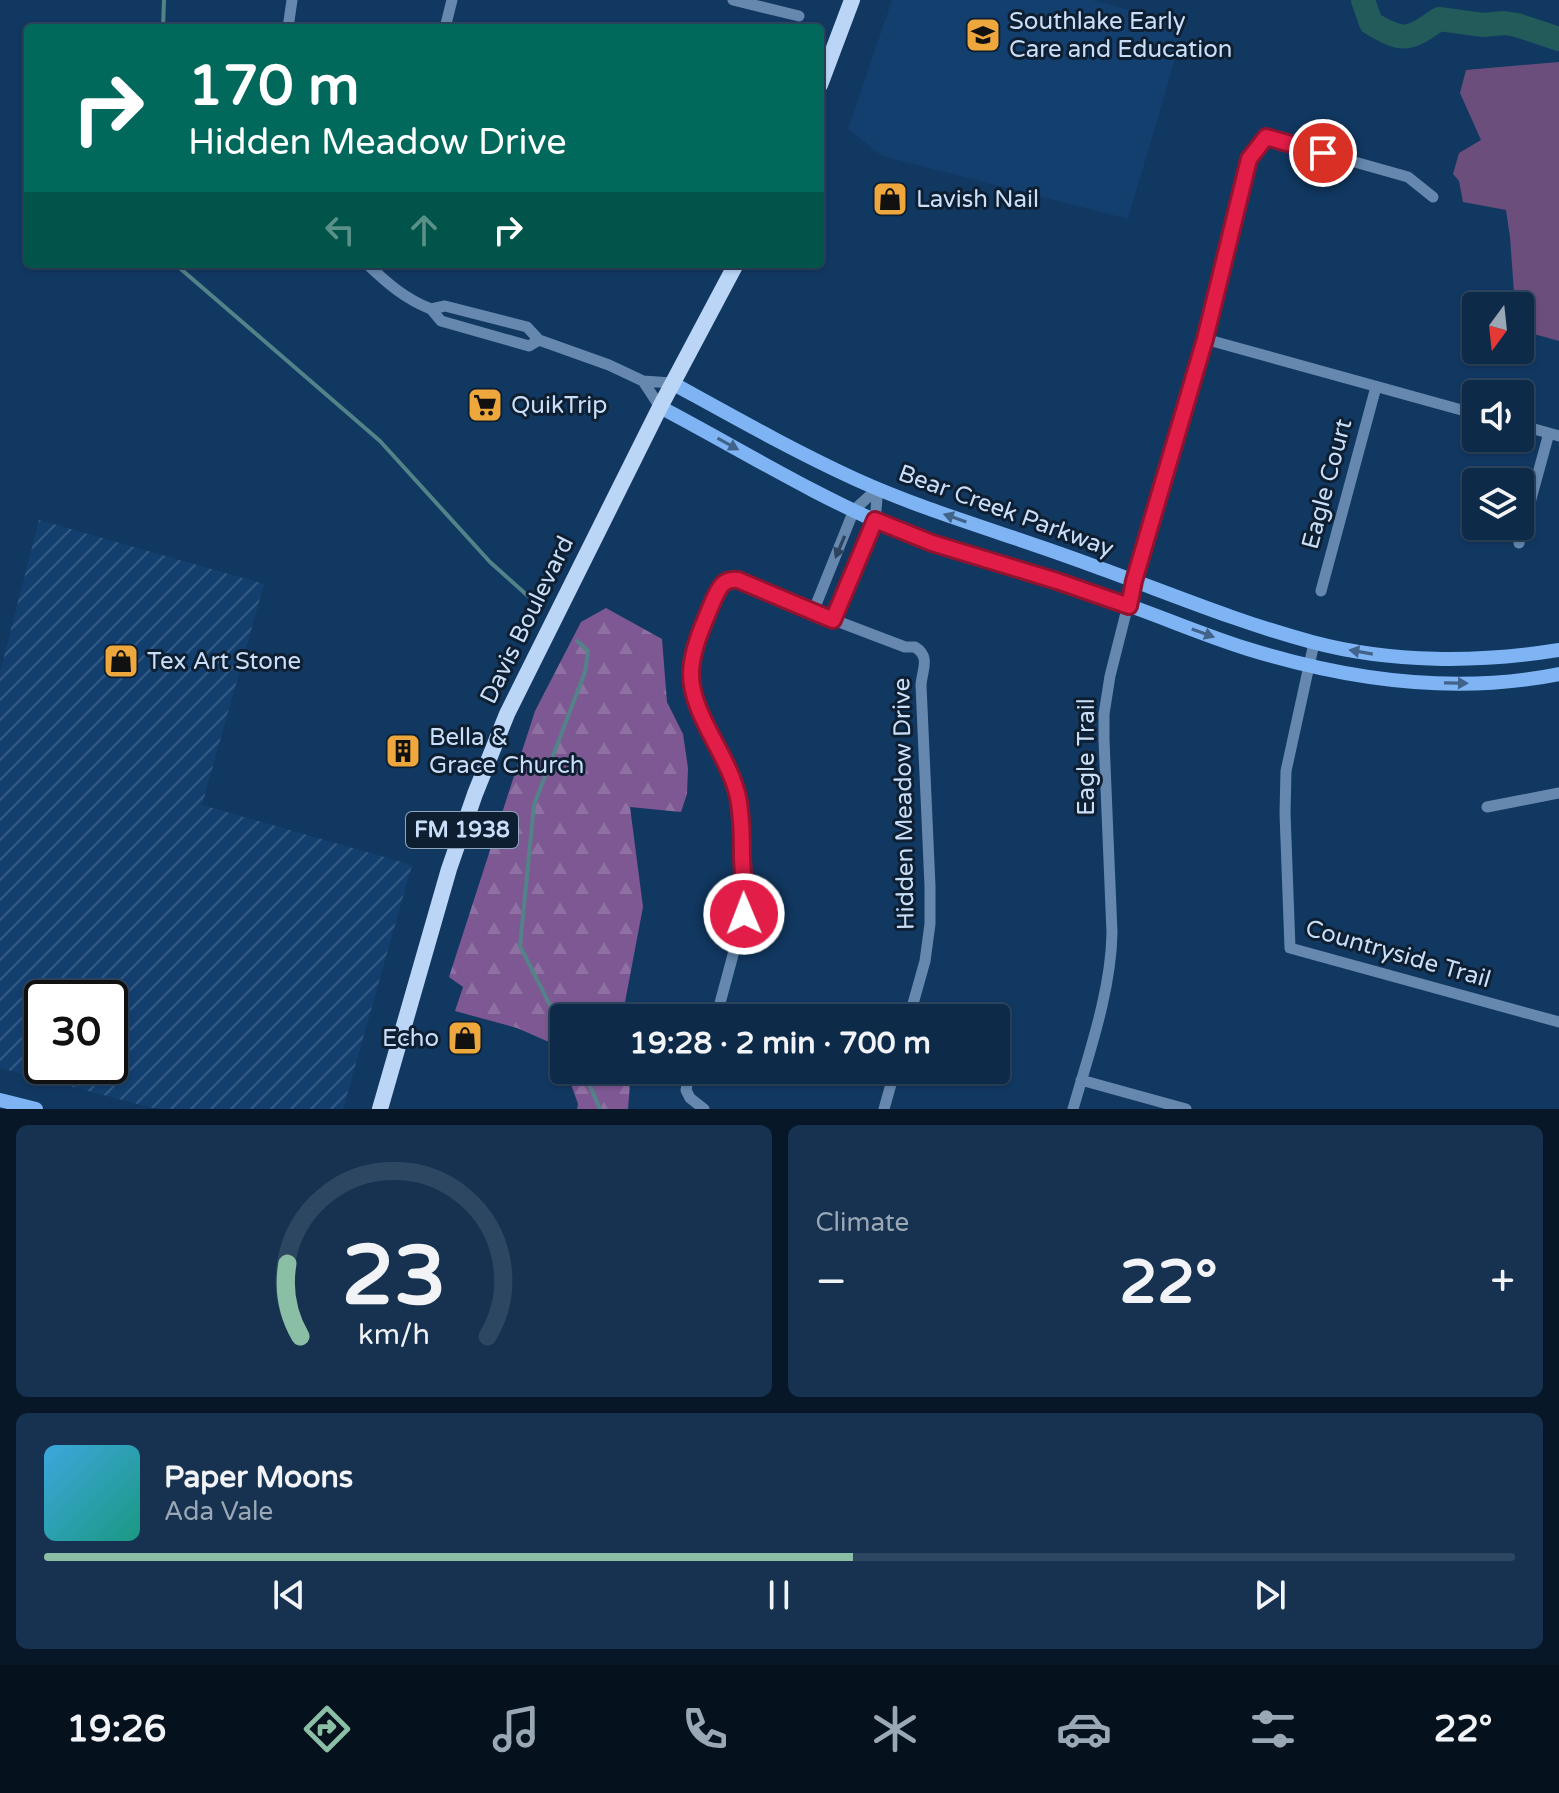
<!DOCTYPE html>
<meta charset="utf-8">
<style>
:root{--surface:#0d2a49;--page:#163250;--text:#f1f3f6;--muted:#9aa7b4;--line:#2d4661;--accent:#8abfa5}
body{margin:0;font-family:"Varela Round",sans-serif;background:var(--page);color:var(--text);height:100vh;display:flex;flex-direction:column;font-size:30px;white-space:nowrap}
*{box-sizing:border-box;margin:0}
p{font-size:26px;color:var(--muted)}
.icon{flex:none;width:44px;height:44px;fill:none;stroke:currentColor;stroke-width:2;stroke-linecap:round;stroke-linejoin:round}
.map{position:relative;height:1109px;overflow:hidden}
.panel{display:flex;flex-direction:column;gap:16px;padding:16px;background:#071728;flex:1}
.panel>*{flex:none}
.banner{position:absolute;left:24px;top:24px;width:800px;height:244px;border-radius:8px;box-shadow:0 2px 6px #0004,0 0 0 2px var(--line);background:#00695c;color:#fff;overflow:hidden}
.needle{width:52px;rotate:195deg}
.buttons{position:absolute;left:1462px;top:292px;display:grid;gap:16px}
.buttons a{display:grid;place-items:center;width:72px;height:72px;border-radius:8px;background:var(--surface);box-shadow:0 2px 6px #0004,0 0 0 2px var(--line);font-size:40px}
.speed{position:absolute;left:24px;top:980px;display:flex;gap:16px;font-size:40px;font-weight:700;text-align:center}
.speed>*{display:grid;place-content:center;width:104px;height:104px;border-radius:50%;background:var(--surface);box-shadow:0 2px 6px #0004,0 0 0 2px var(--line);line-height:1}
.speed .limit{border:4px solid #111;border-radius:12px;background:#fff;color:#111}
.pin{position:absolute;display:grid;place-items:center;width:68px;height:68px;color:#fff;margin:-34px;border:4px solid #fff;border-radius:50%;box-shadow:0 2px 8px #0007}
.me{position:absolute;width:88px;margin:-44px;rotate:359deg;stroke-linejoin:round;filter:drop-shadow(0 0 6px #0008)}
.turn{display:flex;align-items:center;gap:28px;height:168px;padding:0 32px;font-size:36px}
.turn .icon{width:104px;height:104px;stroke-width:2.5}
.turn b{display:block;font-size:56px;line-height:68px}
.lanes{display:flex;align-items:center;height:76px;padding:0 32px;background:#0003;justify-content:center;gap:40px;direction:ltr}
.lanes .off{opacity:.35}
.big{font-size:60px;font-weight:800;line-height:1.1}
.panel .tile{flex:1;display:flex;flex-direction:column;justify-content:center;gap:12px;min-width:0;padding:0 28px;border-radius:12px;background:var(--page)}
.panel .dial{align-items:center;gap:0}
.dial svg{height:208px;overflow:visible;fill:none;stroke:var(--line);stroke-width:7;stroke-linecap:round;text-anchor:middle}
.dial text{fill:var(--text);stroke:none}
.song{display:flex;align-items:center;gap:24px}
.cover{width:96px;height:96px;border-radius:12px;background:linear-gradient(135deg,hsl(200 70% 55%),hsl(170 70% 35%))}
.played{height:8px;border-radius:4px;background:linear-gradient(90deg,var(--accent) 55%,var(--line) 55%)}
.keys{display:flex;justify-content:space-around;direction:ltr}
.heat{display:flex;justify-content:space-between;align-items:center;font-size:44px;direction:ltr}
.panel .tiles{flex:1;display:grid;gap:16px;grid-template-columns:1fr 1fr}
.tile:last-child{grid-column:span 2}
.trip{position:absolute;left:550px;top:1004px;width:460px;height:80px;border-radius:8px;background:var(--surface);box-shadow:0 2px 6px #0004,0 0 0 2px var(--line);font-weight:800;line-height:80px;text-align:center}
.tab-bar{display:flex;height:128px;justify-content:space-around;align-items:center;background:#05111d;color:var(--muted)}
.tab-bar .icon{width:56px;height:56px}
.tab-bar .on{color:var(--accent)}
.tab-bar b{font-size:36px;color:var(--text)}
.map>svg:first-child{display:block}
.built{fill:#133f6f}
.industrial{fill:url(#industrial-furrows);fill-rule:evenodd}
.green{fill:#6c4e7c}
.forest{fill:url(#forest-firs)}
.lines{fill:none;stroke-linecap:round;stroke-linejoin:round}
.stream{stroke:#548289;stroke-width:4}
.river{stroke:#225b5a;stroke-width:24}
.street{stroke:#6688af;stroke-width:11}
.secondary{stroke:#7eb4f3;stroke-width:14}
.primary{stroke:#bad5f5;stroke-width:16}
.oneway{fill:#416289}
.oneway2{fill:#2d445e}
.route-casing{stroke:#92132f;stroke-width:20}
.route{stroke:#e11d48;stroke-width:14}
.labels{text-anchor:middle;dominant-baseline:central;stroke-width:6;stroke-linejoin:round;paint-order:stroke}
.shield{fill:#0f1f32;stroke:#91a5bd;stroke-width:2}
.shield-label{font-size:22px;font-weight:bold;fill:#c9def8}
.poi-label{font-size:24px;fill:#c9def8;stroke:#0f1f32;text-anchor:start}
.street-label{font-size:24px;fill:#c9def8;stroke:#0f1f32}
</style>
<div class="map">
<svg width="1559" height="1109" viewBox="0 0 1559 1109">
<defs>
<pattern id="industrial-furrows" width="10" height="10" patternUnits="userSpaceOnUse" patternTransform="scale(2)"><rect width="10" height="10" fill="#133f6f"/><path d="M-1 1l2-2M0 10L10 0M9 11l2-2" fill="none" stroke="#345a84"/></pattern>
<pattern id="forest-firs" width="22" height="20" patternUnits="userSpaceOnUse" patternTransform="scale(2)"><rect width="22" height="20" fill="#7d5892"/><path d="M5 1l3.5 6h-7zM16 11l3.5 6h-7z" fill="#8e70a2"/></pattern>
</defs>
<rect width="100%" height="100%" fill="#113861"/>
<!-- built -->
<path class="built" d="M 892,0 L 1092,0 L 1185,25 L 1128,219 L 882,156 L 848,129 Z"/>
<!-- industrial -->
<path class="industrial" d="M 39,520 L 264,584 L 202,805 L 412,865 L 343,1109 L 157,1109 L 0,1068 L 0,672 ZM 42,998 L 110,998 L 110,1066 L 42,1066 Z"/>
<!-- green -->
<path class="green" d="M 1559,62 L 1559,341 L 1520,330 L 1520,306 L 1515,306 L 1510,237 L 1506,210 L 1463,202 L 1459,181 L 1453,174 L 1459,153 L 1481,140 L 1460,93 L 1466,70 Z"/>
<!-- forest -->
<path class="forest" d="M 606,608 L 662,639 L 667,702 L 683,734 L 688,768 L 687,794 L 681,812 L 630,807 L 643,907 L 622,1018 L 564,1018 L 564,1063 L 558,1046 L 517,1028 L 455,1011 L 463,987 L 449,977 L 535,711 L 581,622 Z
M 566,1070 L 663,1070 L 660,1077 L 630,1084 L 628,1109 L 577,1109 L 578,1104 Z"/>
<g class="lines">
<!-- stream -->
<path class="stream" d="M 163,28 L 164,0
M 175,264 L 380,441 L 490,562 L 528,596
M 564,1033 L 520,946 L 534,805 L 585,672 L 588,651 L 577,641
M 583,1070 L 600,1109"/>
<!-- river -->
<path class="river" d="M 1363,0 L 1371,23 C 1404,43 1409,40 1439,19 L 1483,25 L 1504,23 L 1517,25 L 1559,39"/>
<!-- street -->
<path class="street" d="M 733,0 L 799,16
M 288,28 L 292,0
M 445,28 L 452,0
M 367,264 C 387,283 405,299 431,309
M 445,306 L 527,327 L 539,340 L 529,346 L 441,321 L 431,309 Z
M 1205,339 L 1476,414
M 539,340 L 609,365 L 643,381
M 660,407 L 643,381 L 672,383
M 1520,425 L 1559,436
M 1519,543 L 1549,433
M 1321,591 L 1376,387
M 813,612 L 854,510 L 878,488
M 833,620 L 875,520 L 878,488
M 1314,643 L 1286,771 L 1285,813 L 1290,948 L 1559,1022
M 1487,807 L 1559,793
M 716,1018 L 744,914 L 741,823 L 735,785 L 725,761 L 697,703 L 691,672 L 694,651 L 720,587 L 728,580 L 733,579 L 813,612 L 905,647 L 915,647 C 931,657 922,670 921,685 L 930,886 L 930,924 L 925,961 L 909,1018
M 690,1070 L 686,1090 L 690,1098 L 704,1109
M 1081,1080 L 1186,1109
M 884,1109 L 895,1070
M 1073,1109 C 1089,1053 1111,991 1112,933 L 1104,740 L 1104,714 L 1110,676 L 1134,581 L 1205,339 L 1249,159 L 1266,137 L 1408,177 L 1433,197"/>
<!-- secondary -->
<path class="secondary" d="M 672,383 C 732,416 792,450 855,479 C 932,514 1015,536 1094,566 C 1166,592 1237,622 1312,642 C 1391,663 1478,663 1559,650
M 660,407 C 738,448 815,496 897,530 C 967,559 1044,576 1116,601 C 1160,616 1203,635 1248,649 C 1348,680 1455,695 1559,674
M 0,1100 L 36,1109"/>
<!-- primary -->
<path class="primary" d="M 820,85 L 852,0
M 380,1109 L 449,869 L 475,794 L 507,714 L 660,407 L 736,264"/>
</g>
<!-- one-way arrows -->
<defs><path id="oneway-solid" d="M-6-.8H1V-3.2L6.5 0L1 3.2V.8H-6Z" transform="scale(2)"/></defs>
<g class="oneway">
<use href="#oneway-solid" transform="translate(728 444) rotate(29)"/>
<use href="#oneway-solid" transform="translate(955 518) rotate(-161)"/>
<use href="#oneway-solid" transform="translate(1203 633) rotate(20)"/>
<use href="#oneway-solid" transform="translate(1361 652) rotate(-170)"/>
<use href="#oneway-solid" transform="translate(1456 683) rotate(1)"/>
</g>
<use class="oneway2" href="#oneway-solid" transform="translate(840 547) rotate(113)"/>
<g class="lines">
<defs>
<path id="route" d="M 744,914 C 745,895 743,877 742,858 C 742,838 742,817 738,797 C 729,755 690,714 691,672 C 692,648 704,623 713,601 C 719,589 722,578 738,580 L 833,620 L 875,520 L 932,543 L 1057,581 L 1129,606 L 1134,581 L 1205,339 L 1249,159 L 1266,137 L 1323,153"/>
</defs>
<!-- route casing -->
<use href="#route" class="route-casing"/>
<!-- route -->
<use href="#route" class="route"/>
</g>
<!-- icons -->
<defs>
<symbol id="school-square" viewBox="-11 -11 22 22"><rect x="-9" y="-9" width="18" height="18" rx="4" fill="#eea73d" stroke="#0f1f32"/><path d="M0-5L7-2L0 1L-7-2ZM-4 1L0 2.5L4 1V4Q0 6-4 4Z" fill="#111"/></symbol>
<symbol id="shop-square" viewBox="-11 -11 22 22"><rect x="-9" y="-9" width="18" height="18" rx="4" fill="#eea73d" stroke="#0f1f32"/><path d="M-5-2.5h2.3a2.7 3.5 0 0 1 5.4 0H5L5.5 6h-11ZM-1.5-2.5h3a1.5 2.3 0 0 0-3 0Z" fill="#111"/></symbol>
<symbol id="supermarket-square" viewBox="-11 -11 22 22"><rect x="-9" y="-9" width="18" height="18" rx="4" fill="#eea73d" stroke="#0f1f32"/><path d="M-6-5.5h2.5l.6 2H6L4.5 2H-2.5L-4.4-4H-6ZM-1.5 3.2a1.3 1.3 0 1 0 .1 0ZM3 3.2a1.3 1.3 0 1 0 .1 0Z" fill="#111"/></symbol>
<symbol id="building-square" viewBox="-11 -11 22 22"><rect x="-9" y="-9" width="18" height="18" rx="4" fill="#eea73d" stroke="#0f1f32"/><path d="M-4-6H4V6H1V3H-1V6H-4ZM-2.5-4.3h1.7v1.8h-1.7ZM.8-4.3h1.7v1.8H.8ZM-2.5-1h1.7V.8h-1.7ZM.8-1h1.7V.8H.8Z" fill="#111"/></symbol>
</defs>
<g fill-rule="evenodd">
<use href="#school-square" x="963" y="15" width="40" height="40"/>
<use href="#shop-square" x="870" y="179" width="40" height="40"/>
<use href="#supermarket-square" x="465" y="385" width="40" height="40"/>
<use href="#shop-square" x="101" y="641" width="40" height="40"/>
<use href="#building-square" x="383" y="731" width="40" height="40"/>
<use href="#shop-square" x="445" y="1018" width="40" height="40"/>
</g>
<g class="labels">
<!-- shield labels -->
<rect class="shield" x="406" y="812" width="112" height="36" rx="6"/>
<g class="shield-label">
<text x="462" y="830">FM 1938</text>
</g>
<!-- poi labels -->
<g class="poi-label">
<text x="1009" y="21">Southlake Early<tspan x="1009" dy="28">Care and Education</tspan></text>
<text x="916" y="199">Lavish Nail</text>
<text x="511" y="405">QuikTrip</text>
<text x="147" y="661">Tex Art Stone</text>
<text x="429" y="737">Bella &amp;<tspan x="429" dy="28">Grace Church</tspan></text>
<text x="439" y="1038" text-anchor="end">Echo</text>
</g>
<!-- street labels -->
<g class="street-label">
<text transform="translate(1327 484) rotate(-75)">Eagle Court</text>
<text transform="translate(1006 511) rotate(20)">Bear Creek Parkway</text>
<text transform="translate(527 620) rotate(-64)">Davis Boulevard</text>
<text transform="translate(1086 757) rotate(-90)">Eagle Trail</text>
<text transform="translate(904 804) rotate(-91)">Hidden Meadow Drive</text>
<text transform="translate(1398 954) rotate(16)">Countryside Trail</text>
</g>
</g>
</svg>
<div class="buttons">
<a><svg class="needle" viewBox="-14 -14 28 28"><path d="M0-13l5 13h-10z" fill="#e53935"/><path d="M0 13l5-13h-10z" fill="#9aa7b4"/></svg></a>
<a><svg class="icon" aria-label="sound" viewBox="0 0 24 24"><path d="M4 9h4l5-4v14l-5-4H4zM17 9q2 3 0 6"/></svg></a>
<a><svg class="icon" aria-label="layers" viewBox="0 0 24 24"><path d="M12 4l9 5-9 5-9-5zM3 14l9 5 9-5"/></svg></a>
</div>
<div class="speed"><div class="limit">30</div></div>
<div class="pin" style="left:1323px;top:153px;background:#d93025"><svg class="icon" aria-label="arrive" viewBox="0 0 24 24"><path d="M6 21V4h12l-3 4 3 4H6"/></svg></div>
<svg class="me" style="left:744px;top:914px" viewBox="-20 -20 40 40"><circle r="17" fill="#e11d48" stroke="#fff" stroke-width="3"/><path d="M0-11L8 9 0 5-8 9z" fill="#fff"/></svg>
<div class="trip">19:28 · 2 min · 700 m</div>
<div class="banner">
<div class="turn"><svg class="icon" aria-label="right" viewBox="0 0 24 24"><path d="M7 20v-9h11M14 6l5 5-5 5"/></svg><div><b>170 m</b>Hidden Meadow Drive</div></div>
<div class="lanes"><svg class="icon off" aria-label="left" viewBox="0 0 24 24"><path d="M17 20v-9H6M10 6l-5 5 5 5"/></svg><svg class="icon off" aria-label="ahead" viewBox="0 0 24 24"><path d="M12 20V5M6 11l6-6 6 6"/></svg><svg class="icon" aria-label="right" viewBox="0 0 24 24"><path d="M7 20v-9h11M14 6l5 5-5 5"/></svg></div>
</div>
</div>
<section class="panel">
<div class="tiles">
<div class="tile dial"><svg viewBox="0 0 100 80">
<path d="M14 69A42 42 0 1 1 86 69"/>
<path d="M14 69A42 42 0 0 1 9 41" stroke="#8abfa5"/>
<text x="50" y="56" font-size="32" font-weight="700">23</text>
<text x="50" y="72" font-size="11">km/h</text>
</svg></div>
<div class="tile"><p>Climate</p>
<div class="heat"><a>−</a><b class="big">22°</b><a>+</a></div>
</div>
<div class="tile">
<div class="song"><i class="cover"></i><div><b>Paper Moons</b><p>Ada Vale</p></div></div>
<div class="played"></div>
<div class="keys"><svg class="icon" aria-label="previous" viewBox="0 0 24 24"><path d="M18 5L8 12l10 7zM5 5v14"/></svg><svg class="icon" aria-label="pause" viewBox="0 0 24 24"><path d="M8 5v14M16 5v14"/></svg><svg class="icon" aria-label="next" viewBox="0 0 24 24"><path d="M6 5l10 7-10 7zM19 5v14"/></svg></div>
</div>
</div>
</section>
<nav class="tab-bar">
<b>19:26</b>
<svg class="icon on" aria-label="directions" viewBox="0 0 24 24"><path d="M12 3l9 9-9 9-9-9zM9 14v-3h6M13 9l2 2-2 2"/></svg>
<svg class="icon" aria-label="music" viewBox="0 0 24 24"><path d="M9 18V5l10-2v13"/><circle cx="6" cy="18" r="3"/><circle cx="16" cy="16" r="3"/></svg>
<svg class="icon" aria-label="phone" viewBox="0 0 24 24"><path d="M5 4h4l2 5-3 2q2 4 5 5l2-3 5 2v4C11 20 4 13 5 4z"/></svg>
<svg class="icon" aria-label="climate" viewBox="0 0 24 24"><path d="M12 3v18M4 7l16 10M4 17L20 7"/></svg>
<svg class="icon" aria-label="car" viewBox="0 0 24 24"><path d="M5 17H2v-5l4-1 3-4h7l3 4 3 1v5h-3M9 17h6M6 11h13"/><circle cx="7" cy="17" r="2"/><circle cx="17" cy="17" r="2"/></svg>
<svg class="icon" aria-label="filters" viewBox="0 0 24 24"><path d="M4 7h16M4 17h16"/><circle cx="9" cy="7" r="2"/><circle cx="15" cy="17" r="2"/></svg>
<b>22°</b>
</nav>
